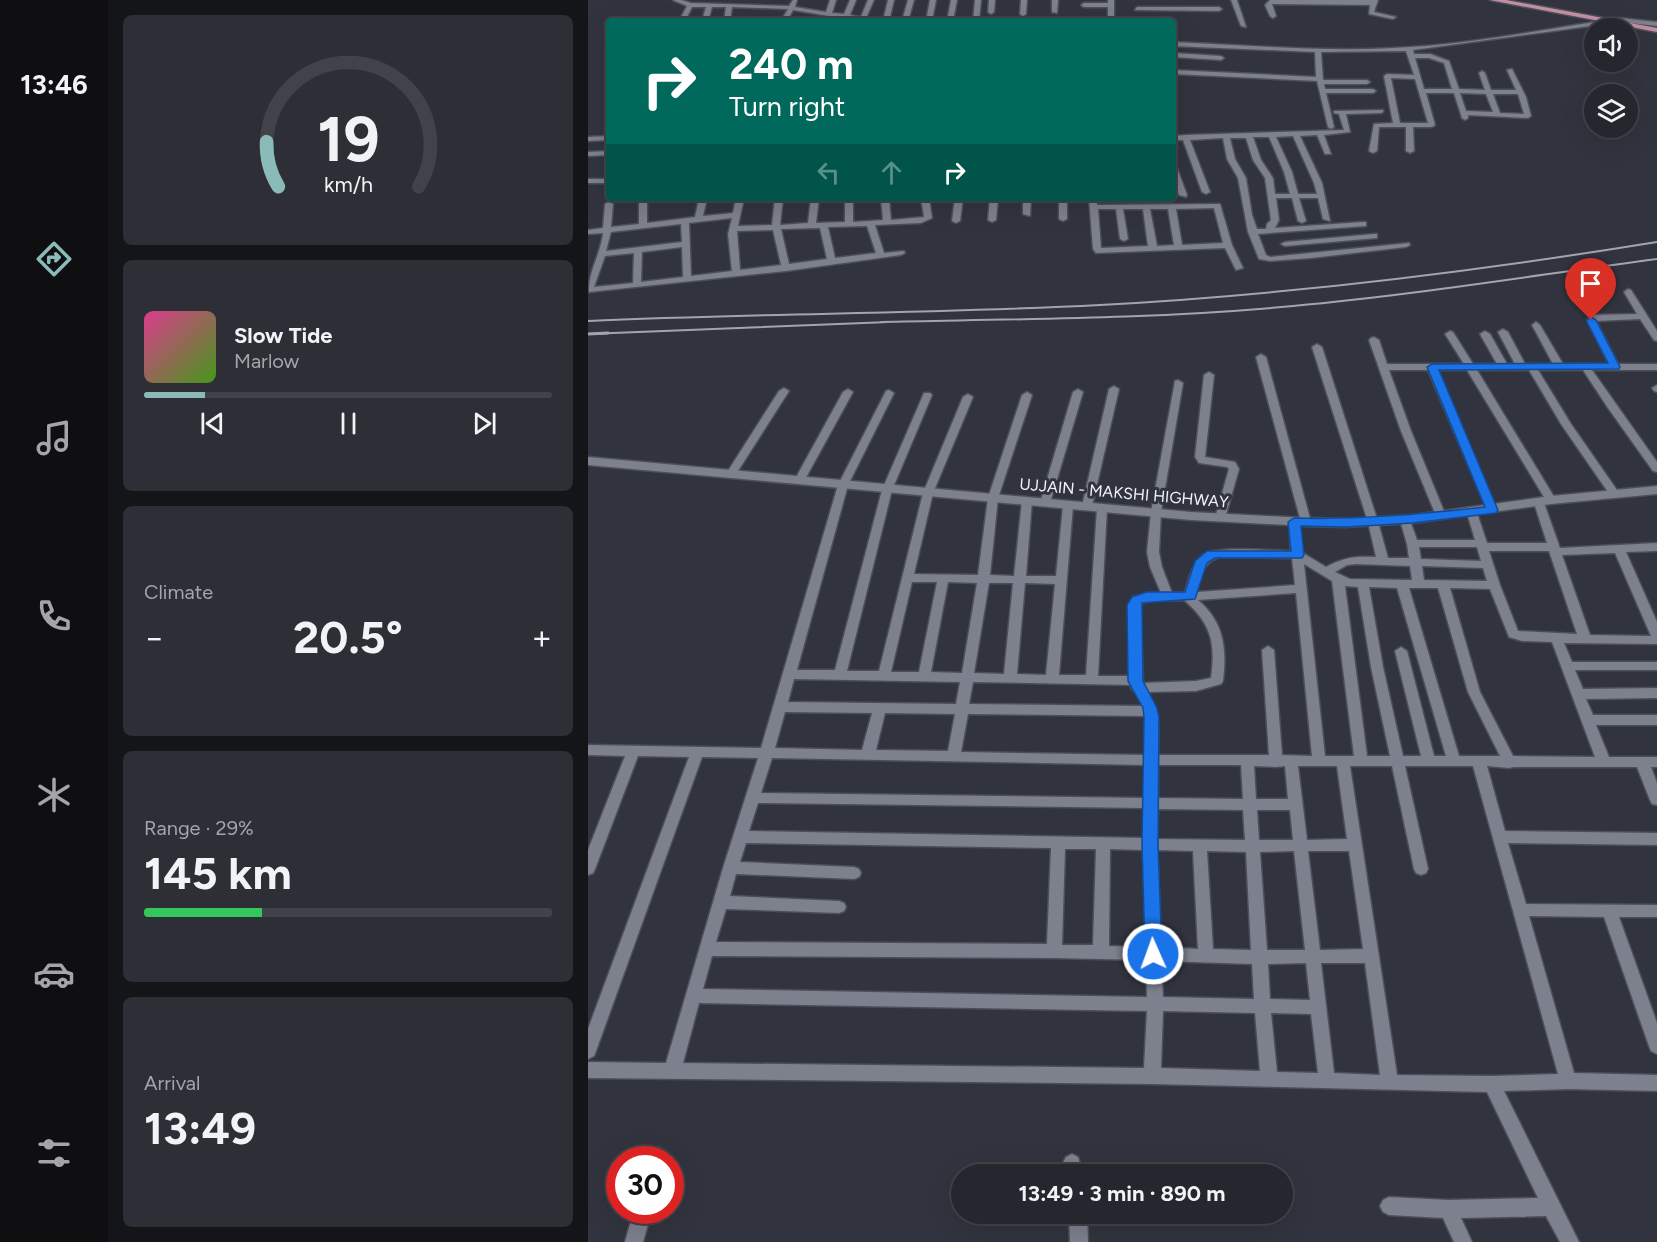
<!DOCTYPE html>
<meta charset="utf-8">
<style>
:root{--surface:#25262e;--page:#2d2e36;--text:#f1f3f6;--muted:#a3a5aa;--line:#42434a;--accent:#8bbbb9}
body{margin:0;font-family:Figtree,sans-serif;background:var(--page);color:var(--text);height:100vh;display:flex;flex-direction:column;font-size:22px;white-space:nowrap}
*{box-sizing:border-box;margin:0}
p{font-size:20px;color:var(--muted)}
.icon{flex:none;width:33px;height:33px;fill:none;stroke:currentColor;stroke-width:2;stroke-linecap:round;stroke-linejoin:round}
.map{position:relative;flex:1;overflow:hidden}
.drawer{display:flex;flex-direction:column;gap:15px;padding:15px;background:#141519;width:480px}
.drawer>*{flex:none}
.banner{position:absolute;left:18px;top:18px;width:570px;height:183px;border-radius:6px;box-shadow:0 6px 24px #0002,0 0 0 2px var(--line);background:#00695c;color:#fff;overflow:hidden}
.buttons{position:absolute;left:996px;top:18px;display:grid;gap:12px}
.buttons a{display:grid;place-items:center;width:54px;height:54px;border-radius:50%;background:var(--surface);box-shadow:0 6px 24px #0002,0 0 0 2px var(--line);font-size:30px}
.speed{position:absolute;left:18px;top:1146px;display:flex;gap:12px;font-size:30px;font-weight:700;text-align:center}
.speed>*{display:grid;place-content:center;width:78px;height:78px;border-radius:50%;background:var(--surface);box-shadow:0 6px 24px #0002,0 0 0 2px var(--line);line-height:1}
.speed .limit{border:9px solid #d22;background:#fff;color:#111}
.pin{position:absolute;display:grid;place-items:center;width:51px;height:51px;color:#fff;margin:-62px -26px;border-radius:50% 50% 50% 0;rotate:-45deg;box-shadow:0 0 6px #0007}
.pin .icon{rotate:45deg}
.me{position:absolute;width:66px;margin:-33px;rotate:358deg;stroke-linejoin:round;filter:drop-shadow(0 0 4px #0008)}
.turn{display:flex;align-items:center;gap:21px;height:126px;padding:0 24px;font-size:27px}
.turn .icon{width:78px;height:78px;stroke-width:2.5}
.turn b{display:block;font-size:42px;line-height:51px}
.lanes{display:flex;align-items:center;height:57px;padding:0 24px;background:#0003;justify-content:center;gap:30px;direction:ltr}
.lanes .off{opacity:.35}
.big{font-size:45px;font-weight:700;line-height:1.1}
.drawer .widget{flex:1;display:flex;flex-direction:column;justify-content:center;gap:9px;min-width:0;padding:0 21px;border-radius:9px;background:var(--page)}
.drawer .dial{align-items:center;gap:0}
.dial svg{height:156px;overflow:visible;fill:none;stroke:var(--line);stroke-width:7;stroke-linecap:round;text-anchor:middle}
.dial text{fill:var(--text);stroke:none}
.song{display:flex;align-items:center;gap:18px}
.cover{width:72px;height:72px;border-radius:9px;background:linear-gradient(135deg,hsl(330 70% 55%),hsl(100 70% 35%))}
.played{height:6px;border-radius:3px;background:linear-gradient(90deg,var(--accent) 15%,var(--line) 15%)}
.keys{display:flex;justify-content:space-around;direction:ltr}
.heat{display:flex;justify-content:space-between;align-items:center;font-size:33px;direction:ltr}
.charge{height:9px;border-radius:4px;background:linear-gradient(90deg,#34c759 29%,var(--line) 0)}
.trip{position:absolute;left:363px;top:1164px;width:342px;height:60px;border-radius:30px;background:var(--surface);box-shadow:0 6px 24px #0002,0 0 0 2px var(--line);font-weight:700;line-height:60px;text-align:center}
main{display:flex;flex:1;min-height:0}
.tabs{display:flex;flex-direction:column;width:108px;justify-content:space-around;align-items:center;background:#0f0f12;color:var(--muted)}
.tabs .icon{width:42px;height:42px}
.tabs .current{color:var(--accent)}
.tabs b{font-size:27px;color:var(--text)}
.map>svg:first-child{display:block}
.lines{fill:none;stroke-linecap:round;stroke-linejoin:round}
.street-casing{stroke:#4d4f58;stroke-width:3}
.secondary-casing{stroke:#4d4f58;stroke-width:3}
.primary-casing{stroke:#4d4f58;stroke-width:3}
.street{fill:#7d808d;fill-rule:evenodd}
.secondary{fill:#7d808d;fill-rule:evenodd}
.primary{fill:#c38ea3;fill-rule:evenodd}
.rail-far1{stroke:#a3a5ae;stroke-width:2}
.rail{stroke:#a3a5ae;stroke-width:3}
.route{fill:#1a73e8;stroke:#114b97;stroke-width:1.5}
.labels{text-anchor:middle;dominant-baseline:central;stroke-width:6;stroke-linejoin:round;paint-order:stroke}
.street-label{font-size:16px;fill:#f2f4fb;stroke:#31333e}
</style>
<main>
<nav class="tabs">
<b>13:46</b>
<svg class="icon current" aria-label="directions" viewBox="0 0 24 24"><path d="M12 3l9 9-9 9-9-9zM9 14v-3h6M13 9l2 2-2 2"/></svg>
<svg class="icon" aria-label="music" viewBox="0 0 24 24"><path d="M9 18V5l10-2v13"/><circle cx="6" cy="18" r="3"/><circle cx="16" cy="16" r="3"/></svg>
<svg class="icon" aria-label="phone" viewBox="0 0 24 24"><path d="M5 4h4l2 5-3 2q2 4 5 5l2-3 5 2v4C11 20 4 13 5 4z"/></svg>
<svg class="icon" aria-label="climate" viewBox="0 0 24 24"><path d="M12 3v18M4 7l16 10M4 17L20 7"/></svg>
<svg class="icon" aria-label="car" viewBox="0 0 24 24"><path d="M5 17H2v-5l4-1 3-4h7l3 4 3 1v5h-3M9 17h6M6 11h13"/><circle cx="7" cy="17" r="2"/><circle cx="17" cy="17" r="2"/></svg>
<svg class="icon" aria-label="filters" viewBox="0 0 24 24"><path d="M4 7h16M4 17h16"/><circle cx="9" cy="7" r="2"/><circle cx="15" cy="17" r="2"/></svg>
</nav>
<section class="drawer">
<div class="widget dial"><svg viewBox="0 0 100 80">
<path d="M14 69A42 42 0 1 1 86 69"/>
<path d="M14 69A42 42 0 0 1 8 46" stroke="#8bbbb9"/>
<text x="50" y="56" font-size="32" font-weight="700">19</text>
<text x="50" y="72" font-size="11">km/h</text>
</svg></div>
<div class="widget">
<div class="song"><i class="cover"></i><div><b>Slow Tide</b><p>Marlow</p></div></div>
<div class="played"></div>
<div class="keys"><svg class="icon" aria-label="previous" viewBox="0 0 24 24"><path d="M18 5L8 12l10 7zM5 5v14"/></svg><svg class="icon" aria-label="pause" viewBox="0 0 24 24"><path d="M8 5v14M16 5v14"/></svg><svg class="icon" aria-label="next" viewBox="0 0 24 24"><path d="M6 5l10 7-10 7zM19 5v14"/></svg></div>
</div>
<div class="widget"><p>Climate</p>
<div class="heat"><a>−</a><b class="big">20.5°</b><a>+</a></div>
</div>
<div class="widget"><p>Range · 29%</p><b class="big">145 km</b><div class="charge"></div></div>
<div class="widget"><p>Arrival</p><b class="big">13:49</b></div>
</section>
<div class="map">
<svg width="1069" height="1242" viewBox="0 0 1069 1242">
<rect width="100%" height="100%" fill="#31333e"/>
<g class="lines">
<defs>
<path id="street" d="M 85,0 L 93,0 L 103,3 L 201,6 L 205,0 L 209,0 L 207,7 L 238,12 L 242,0 L 248,0 L 244,13 L 256,14 L 262,0 L 268,0 L 262,15 L 273,17 L 280,0 L 286,0 L 278,18 L 290,21 L 271,21 L 205,10 L 199,21 L 193,21 L 200,9 L 144,7 L 142,21 L 136,21 L 138,7 L 124,7 L 120,21 L 114,21 L 118,7 L 104,7 L 97,21 L 91,21 L 99,6 Z
M 300,0 L 306,0 L 301,21 L 295,21 Z
M 320,0 L 326,0 L 320,21 L 314,21 Z
M 342,0 L 348,0 L 344,21 L 338,21 Z
M 363,0 L 369,0 L 365,21 L 359,21 Z
M 387,0 L 393,0 L 391,21 L 385,21 Z
M 401,0 L 407,0 L 406,12 L 403,14 L 400,12 Z
M 433,0 L 439,0 L 438,14 L 435,16 L 432,14 Z
M 464,0 L 470,0 L 469,13 L 464,12 Z
M 520,0 L 526,0 L 526,21 L 520,21 L 520,7 L 496,7 L 493,5 L 496,3 L 520,3 Z
M 643,0 L 649,0 L 658,27 L 653,26 Z
M 682,0 L 790,0 L 786,12 L 808,17 L 805,19 L 781,14 L 782,5 L 684,4 L 688,16 L 685,18 L 682,16 L 677,5 Z
M 549,7 L 631,7 L 634,9 L 631,11 L 547,10 Z
M 1032,18 L 1069,22 L 1069,26 L 1032,22 L 825,50 L 826,54 L 842,54 L 861,61 L 871,89 L 897,90 L 891,73 L 894,71 L 897,73 L 903,90 L 928,90 L 919,70 L 924,69 L 938,97 L 943,116 L 940,118 L 880,115 L 880,118 L 877,120 L 874,118 L 866,93 L 838,93 L 847,125 L 844,127 L 825,127 L 826,151 L 822,153 L 818,151 L 818,127 L 791,127 L 789,151 L 785,153 L 781,151 L 786,124 L 805,123 L 796,76 L 799,74 L 826,75 L 818,51 L 733,52 L 735,80 L 779,80 L 782,82 L 779,84 L 736,84 L 737,89 L 785,89 L 788,91 L 785,93 L 738,93 L 746,127 L 743,129 L 740,127 L 729,81 L 585,74 L 585,70 L 728,77 L 727,52 L 585,46 L 585,42 C 658,45 732,52 805,48 C 881,45 957,29 1032,18 ZM 827,58 L 841,58 L 856,63 L 864,89 L 836,89 ZM 803,78 L 827,79 L 840,123 L 812,123 ZM 872,93 L 898,94 L 905,112 L 878,111 ZM 905,94 L 930,94 L 936,114 L 912,113 Z
M 585,53 L 633,56 L 636,58 L 633,60 L 585,57 Z
M 795,110 L 795,112 L 793,113 L 758,114 L 762,132 L 736,135 L 743,154 L 737,154 L 729,135 L 712,136 L 734,183 L 742,221 L 735,219 L 730,198 L 711,198 L 718,221 L 714,223 L 710,221 L 704,198 L 688,198 L 691,220 L 687,228 L 775,222 L 778,222 L 778,226 L 670,234 L 678,255 L 682,257 L 821,243 L 822,245 L 818,247 L 723,258 L 682,261 L 671,259 L 660,232 L 650,178 L 639,159 L 635,138 L 602,140 L 622,192 L 618,194 L 614,192 L 595,140 L 585,140 L 585,136 L 598,135 L 756,130 L 751,114 L 746,113 L 746,111 ZM 705,136 L 726,183 L 729,194 L 710,194 L 704,172 L 688,137 ZM 665,137 L 681,137 L 696,172 L 702,194 L 687,194 L 685,178 L 673,160 ZM 642,138 L 658,138 L 665,160 L 677,178 L 683,220 L 679,224 L 678,229 L 669,229 L 664,215 L 658,178 L 647,159 Z
M 21,136 L 21,140 L 0,141 L 0,137 Z
M 21,151 L 21,155 L 0,156 L 0,152 Z
M 585,166 L 589,168 L 599,195 L 598,197 L 591,195 L 585,178 Z
M 0,179 L 21,179 L 21,183 L 0,183 Z
M 51,198 L 59,198 L 59,223 L 107,217 L 111,198 L 119,198 L 115,216 L 145,213 L 148,198 L 156,198 L 150,226 L 184,225 L 187,198 L 195,198 L 192,225 L 220,223 L 223,198 L 231,198 L 228,223 L 257,222 L 257,198 L 265,198 L 265,222 L 295,220 L 293,198 L 301,198 L 303,220 L 336,217 L 333,198 L 341,198 L 344,218 L 333,223 L 287,225 L 296,253 L 316,251 L 317,253 L 313,255 L 198,271 L 1,292 C 0,272 13,253 15,233 L 0,234 L 0,230 L 15,228 L 17,204 L 21,202 L 25,204 L 23,227 L 51,224 ZM 144,218 L 140,234 L 144,271 L 103,276 L 101,223 ZM 93,224 L 94,242 L 18,251 L 23,232 ZM 279,226 L 288,253 L 247,258 L 240,227 ZM 232,228 L 239,259 L 201,264 L 193,229 ZM 185,230 L 193,265 L 152,270 L 149,231 ZM 94,247 L 95,277 L 53,282 L 54,252 ZM 46,253 L 45,283 L 6,287 L 17,256 Z
M 367,198 L 375,198 L 372,221 L 368,223 L 364,221 Z
M 402,198 L 410,198 L 408,220 L 404,222 L 400,220 Z
M 435,198 L 443,198 L 442,216 L 435,214 Z
M 471,198 L 479,198 L 479,219 L 475,221 L 471,219 Z
M 501,198 L 509,198 L 509,205 L 632,204 L 644,245 L 655,268 L 648,270 L 637,248 L 508,253 L 505,249 ZM 626,208 L 635,243 L 594,245 L 588,209 ZM 510,209 L 528,209 L 532,239 L 536,241 L 540,239 L 535,209 L 555,209 L 560,246 L 513,248 ZM 562,209 L 580,209 L 586,245 L 569,246 Z
M 786,234 L 789,234 L 789,238 L 697,246 L 693,244 L 697,242 Z
M 1040,289 L 1043,290 L 1069,331 L 1069,341 L 1066,340 L 1052,319 L 1008,321 L 1030,364 L 1069,364 L 1069,370 L 1004,370 L 1069,462 L 1069,472 L 1065,471 L 1020,408 L 995,370 L 950,370 L 983,424 L 1031,493 L 1030,495 L 1022,495 L 973,424 L 941,370 L 889,370 L 968,500 L 963,503 L 959,502 L 879,370 L 850,370 L 909,510 L 904,513 L 900,512 L 840,370 L 801,370 L 823,431 L 858,516 L 857,518 L 849,518 L 813,431 L 781,340 L 783,338 L 786,337 L 791,340 L 799,364 L 876,364 L 857,334 L 862,331 L 865,332 L 885,364 L 909,364 L 892,334 L 897,331 L 902,334 L 919,364 L 927,364 L 910,332 L 915,329 L 920,332 L 937,364 L 965,364 L 944,325 L 948,322 L 952,325 L 975,364 L 1021,364 L 999,320 L 1004,315 L 1049,314 L 1036,292 Z
M 729,344 L 734,347 L 790,522 L 800,558 L 821,558 L 819,544 L 812,520 L 813,518 L 821,518 L 829,540 L 887,540 L 879,513 L 884,510 L 889,513 L 899,543 L 959,543 L 946,503 L 951,500 L 956,503 L 972,548 L 1069,543 L 1069,551 L 1038,552 L 1069,622 L 1069,644 L 976,643 L 984,662 L 1069,662 L 1069,670 L 987,670 L 995,689 L 1069,688 L 1069,698 L 998,699 L 1005,715 L 1069,715 L 1069,725 L 1008,725 L 1021,757 L 1069,757 L 1069,767 L 1063,767 L 1069,783 L 1069,805 L 1064,804 L 1062,800 L 1049,767 L 926,767 L 921,768 L 899,766 L 917,831 L 1069,833 L 1069,845 L 920,843 L 938,904 L 1069,905 L 1069,917 L 1031,917 L 1069,1023 L 1069,1054 L 1063,1051 L 1061,1046 L 1016,917 L 941,916 L 986,1073 L 1069,1075 L 1069,1091 L 980,1089 L 916,1091 L 991,1242 L 972,1242 L 958,1216 L 873,1218 L 884,1242 L 866,1242 L 855,1218 L 801,1215 L 795,1212 L 792,1206 L 795,1200 L 801,1197 L 860,1200 L 950,1198 L 899,1092 L 564,1084 L 0,1078 L 0,1062 L 78,1063 L 135,868 L 170,758 L 114,757 L 8,1051 L 6,1056 L 0,1059 L 0,1029 L 101,757 L 50,756 L 7,869 L 5,873 L 0,875 L 0,850 L 37,756 L 0,755 L 0,745 L 173,748 L 250,485 L 298,391 L 301,390 L 306,393 L 260,485 L 209,670 L 247,670 L 294,490 L 336,393 L 342,393 L 344,395 L 304,490 L 259,671 L 291,671 L 335,493 L 375,397 L 380,394 L 385,397 L 345,493 L 326,574 L 390,575 L 400,498 L 434,395 L 439,392 L 444,395 L 410,498 L 402,575 L 426,576 L 434,501 L 439,498 L 444,501 L 438,576 L 468,576 L 475,506 L 476,504 L 484,504 L 485,506 L 471,675 L 498,675 L 509,508 L 514,505 L 518,506 L 519,508 L 510,676 L 542,676 L 540,605 L 545,597 L 559,593 L 573,593 L 562,567 L 559,552 L 563,512 L 587,381 L 590,380 L 595,383 L 573,512 L 571,552 L 574,567 L 584,593 L 597,592 C 601,580 604,563 615,555 C 630,545 684,551 703,551 L 701,522 L 706,519 L 711,522 L 715,553 L 738,567 C 756,557 769,556 788,557 L 780,522 L 724,347 ZM 831,547 L 889,547 L 893,561 L 833,559 ZM 901,551 L 961,551 L 989,634 L 930,631 L 912,585 ZM 1027,553 L 1063,636 L 1002,635 L 974,555 ZM 633,557 L 704,558 L 707,585 L 609,592 C 613,577 615,560 633,557 ZM 716,564 L 744,581 L 766,756 L 737,756 ZM 768,564 L 822,566 L 824,580 L 762,579 L 747,572 L 759,565 ZM 834,566 L 895,568 L 899,581 L 836,580 ZM 324,582 L 349,582 L 331,672 L 303,672 ZM 360,582 L 389,583 L 374,673 L 343,672 ZM 401,583 L 425,583 L 416,674 L 386,673 ZM 437,583 L 467,584 L 458,675 L 429,674 ZM 757,586 L 770,587 L 783,667 L 802,756 L 779,756 ZM 781,587 L 809,588 L 858,756 L 846,756 L 819,651 L 813,647 L 807,651 L 833,756 L 815,756 L 795,667 ZM 821,588 L 850,588 L 880,692 L 912,756 L 871,756 ZM 862,588 L 902,589 L 921,637 L 934,641 L 964,642 L 1007,757 L 925,756 L 892,692 ZM 708,593 L 724,756 L 694,755 L 686,650 L 680,646 L 674,650 L 681,755 L 570,755 C 570,729 573,716 560,692 L 608,691 L 633,684 L 635,681 C 639,649 636,622 610,600 ZM 596,600 C 623,623 628,643 623,678 L 608,681 L 555,683 L 552,605 L 559,601 ZM 206,679 L 372,682 L 368,704 L 200,702 ZM 385,682 L 544,685 L 543,688 L 547,692 L 555,706 L 381,704 ZM 197,712 L 284,713 L 274,750 L 187,748 ZM 297,713 L 367,714 L 360,751 L 288,750 ZM 380,714 L 557,716 L 557,755 L 373,752 ZM 184,758 L 557,765 L 556,798 L 173,793 ZM 570,765 L 653,765 L 655,799 L 570,798 ZM 666,766 L 688,767 L 697,766 L 700,799 L 668,799 ZM 710,766 L 749,766 L 759,839 L 719,840 ZM 762,766 L 804,766 L 826,869 L 828,873 L 833,875 L 838,873 L 840,869 L 817,766 L 885,766 L 970,1074 L 904,1076 L 809,1075 ZM 170,803 L 556,808 L 555,838 L 161,831 ZM 570,809 L 655,810 L 657,840 L 569,839 ZM 669,810 L 702,810 L 705,840 L 671,840 ZM 158,843 L 463,848 L 459,944 L 128,942 L 138,909 L 251,913 L 256,911 L 258,907 L 256,903 L 251,901 L 142,896 L 148,874 L 266,879 L 271,877 L 273,873 L 271,869 L 266,867 L 152,862 ZM 477,849 L 508,849 L 505,945 L 474,945 ZM 522,849 L 555,850 L 558,947 L 521,946 ZM 569,850 L 605,851 L 610,949 L 573,947 ZM 619,851 L 658,852 L 663,950 L 625,949 ZM 706,851 L 717,950 L 679,950 L 672,852 ZM 720,851 L 761,851 L 775,949 L 732,950 ZM 124,956 L 466,958 L 558,960 L 559,997 L 115,989 ZM 573,961 L 664,964 L 666,999 L 575,997 ZM 718,963 L 722,1000 L 682,999 L 680,964 ZM 733,963 L 777,963 L 792,1075 L 746,1073 ZM 111,1003 L 559,1011 L 556,1068 L 95,1063 ZM 575,1011 L 667,1013 L 672,1071 L 573,1068 ZM 683,1013 L 723,1014 L 730,1073 L 689,1072 Z
M 673,354 L 678,357 L 723,522 L 722,524 L 714,524 L 713,522 L 668,357 Z
M 621,372 L 626,375 L 617,457 L 647,462 L 651,469 L 637,518 L 632,521 L 627,518 L 641,469 L 639,467 L 611,463 L 607,457 L 616,375 Z
M 1069,385 L 1069,392 L 1066,391 L 1064,388 Z
M 526,386 L 531,389 L 504,506 L 499,509 L 494,506 L 521,389 Z
M 196,388 L 201,391 L 148,474 L 147,476 L 139,476 L 138,474 L 191,391 Z
M 260,389 L 265,392 L 216,481 L 211,484 L 207,483 L 206,481 L 255,392 Z
M 490,389 L 495,392 L 462,503 L 461,505 L 453,505 L 452,503 L 485,392 Z
M 70,1147 L 76,1150 L 78,1160 L 60,1160 L 64,1150 Z
M 484,1154 L 490,1157 L 495,1174 L 477,1174 L 475,1163 L 478,1157 Z
M 46,1210 L 64,1210 L 55,1242 L 37,1242 Z
M 481,1214 L 499,1214 L 500,1242 L 482,1242 Z"/>
<path id="secondary" d="M 0,457 L 603,512 L 718,518 L 757,519 L 825,515 L 963,496 L 1069,486 L 1069,494 L 963,504 L 825,523 L 757,527 L 718,526 L 603,520 L 0,465 Z"/>
<path id="primary" d="M 902,0 L 918,0 L 1069,28 L 1069,32 Z"/>
</defs>
<!-- street casing -->
<use href="#street" class="street-casing"/>
<!-- secondary casing -->
<use href="#secondary" class="secondary-casing"/>
<!-- primary casing -->
<use href="#primary" class="primary-casing"/>
<!-- street -->
<use href="#street" class="street"/>
<!-- secondary -->
<use href="#secondary" class="secondary"/>
<!-- primary -->
<use href="#primary" class="primary"/>
<!-- rail-far1 -->
<path class="rail-far1" d="M 0,321 C 171,313 341,314 512,305 C 699,295 884,272 1069,242
M 293,322 C 430,319 568,319 705,306 C 827,295 948,275 1069,259
M 0,334 L 301,322"/>
<!-- rail -->
<path class="rail" d="M 0,334 L 20,333"/>
</g>
<!-- route -->
<path class="route" d="M 1003,317 L 1008,320 L 1032,367 L 1031,369 L 851,370 L 910,510 L 908,513 L 825,523 L 758,527 L 713,526 L 716,555 L 714,558 L 627,558 L 619,563 L 607,599 L 554,603 L 555,681 L 569,708 L 571,717 L 570,844 L 574,954 L 572,960 L 565,962 L 559,960 L 557,954 L 554,844 L 556,717 L 555,708 L 540,681 L 539,605 L 544,597 L 559,592 L 597,592 L 607,561 L 619,551 L 703,551 L 700,522 L 706,518 C 771,520 833,514 897,507 L 839,367 L 844,364 L 1020,363 L 998,320 Z"/>
<g class="labels">
<!-- street labels -->
<g class="street-label">
<text transform="translate(536 493) rotate(5)">UJJAIN - MAKSHI HIGHWAY</text>
</g>
</g>
</svg>
<div class="buttons">
<a><svg class="icon" aria-label="sound" viewBox="0 0 24 24"><path d="M4 9h4l5-4v14l-5-4H4zM17 9q2 3 0 6"/></svg></a>
<a><svg class="icon" aria-label="layers" viewBox="0 0 24 24"><path d="M12 4l9 5-9 5-9-5zM3 14l9 5 9-5"/></svg></a>
</div>
<div class="speed"><div class="limit">30</div></div>
<div class="pin" style="left:1003px;top:320px;background:#d93025"><svg class="icon" aria-label="arrive" viewBox="0 0 24 24"><path d="M6 21V4h12l-3 4 3 4H6"/></svg></div>
<svg class="me" style="left:565px;top:954px" viewBox="-20 -20 40 40"><circle r="17" fill="#1a73e8" stroke="#fff" stroke-width="3"/><path d="M0-11L8 9 0 5-8 9z" fill="#fff"/></svg>
<div class="trip">13:49 · 3 min · 890 m</div>
<div class="banner">
<div class="turn"><svg class="icon" aria-label="right" viewBox="0 0 24 24"><path d="M7 20v-9h11M14 6l5 5-5 5"/></svg><div><b>240 m</b>Turn right</div></div>
<div class="lanes"><svg class="icon off" aria-label="left" viewBox="0 0 24 24"><path d="M17 20v-9H6M10 6l-5 5 5 5"/></svg><svg class="icon off" aria-label="ahead" viewBox="0 0 24 24"><path d="M12 20V5M6 11l6-6 6 6"/></svg><svg class="icon" aria-label="right" viewBox="0 0 24 24"><path d="M7 20v-9h11M14 6l5 5-5 5"/></svg></div>
</div>
</div>
</main>
